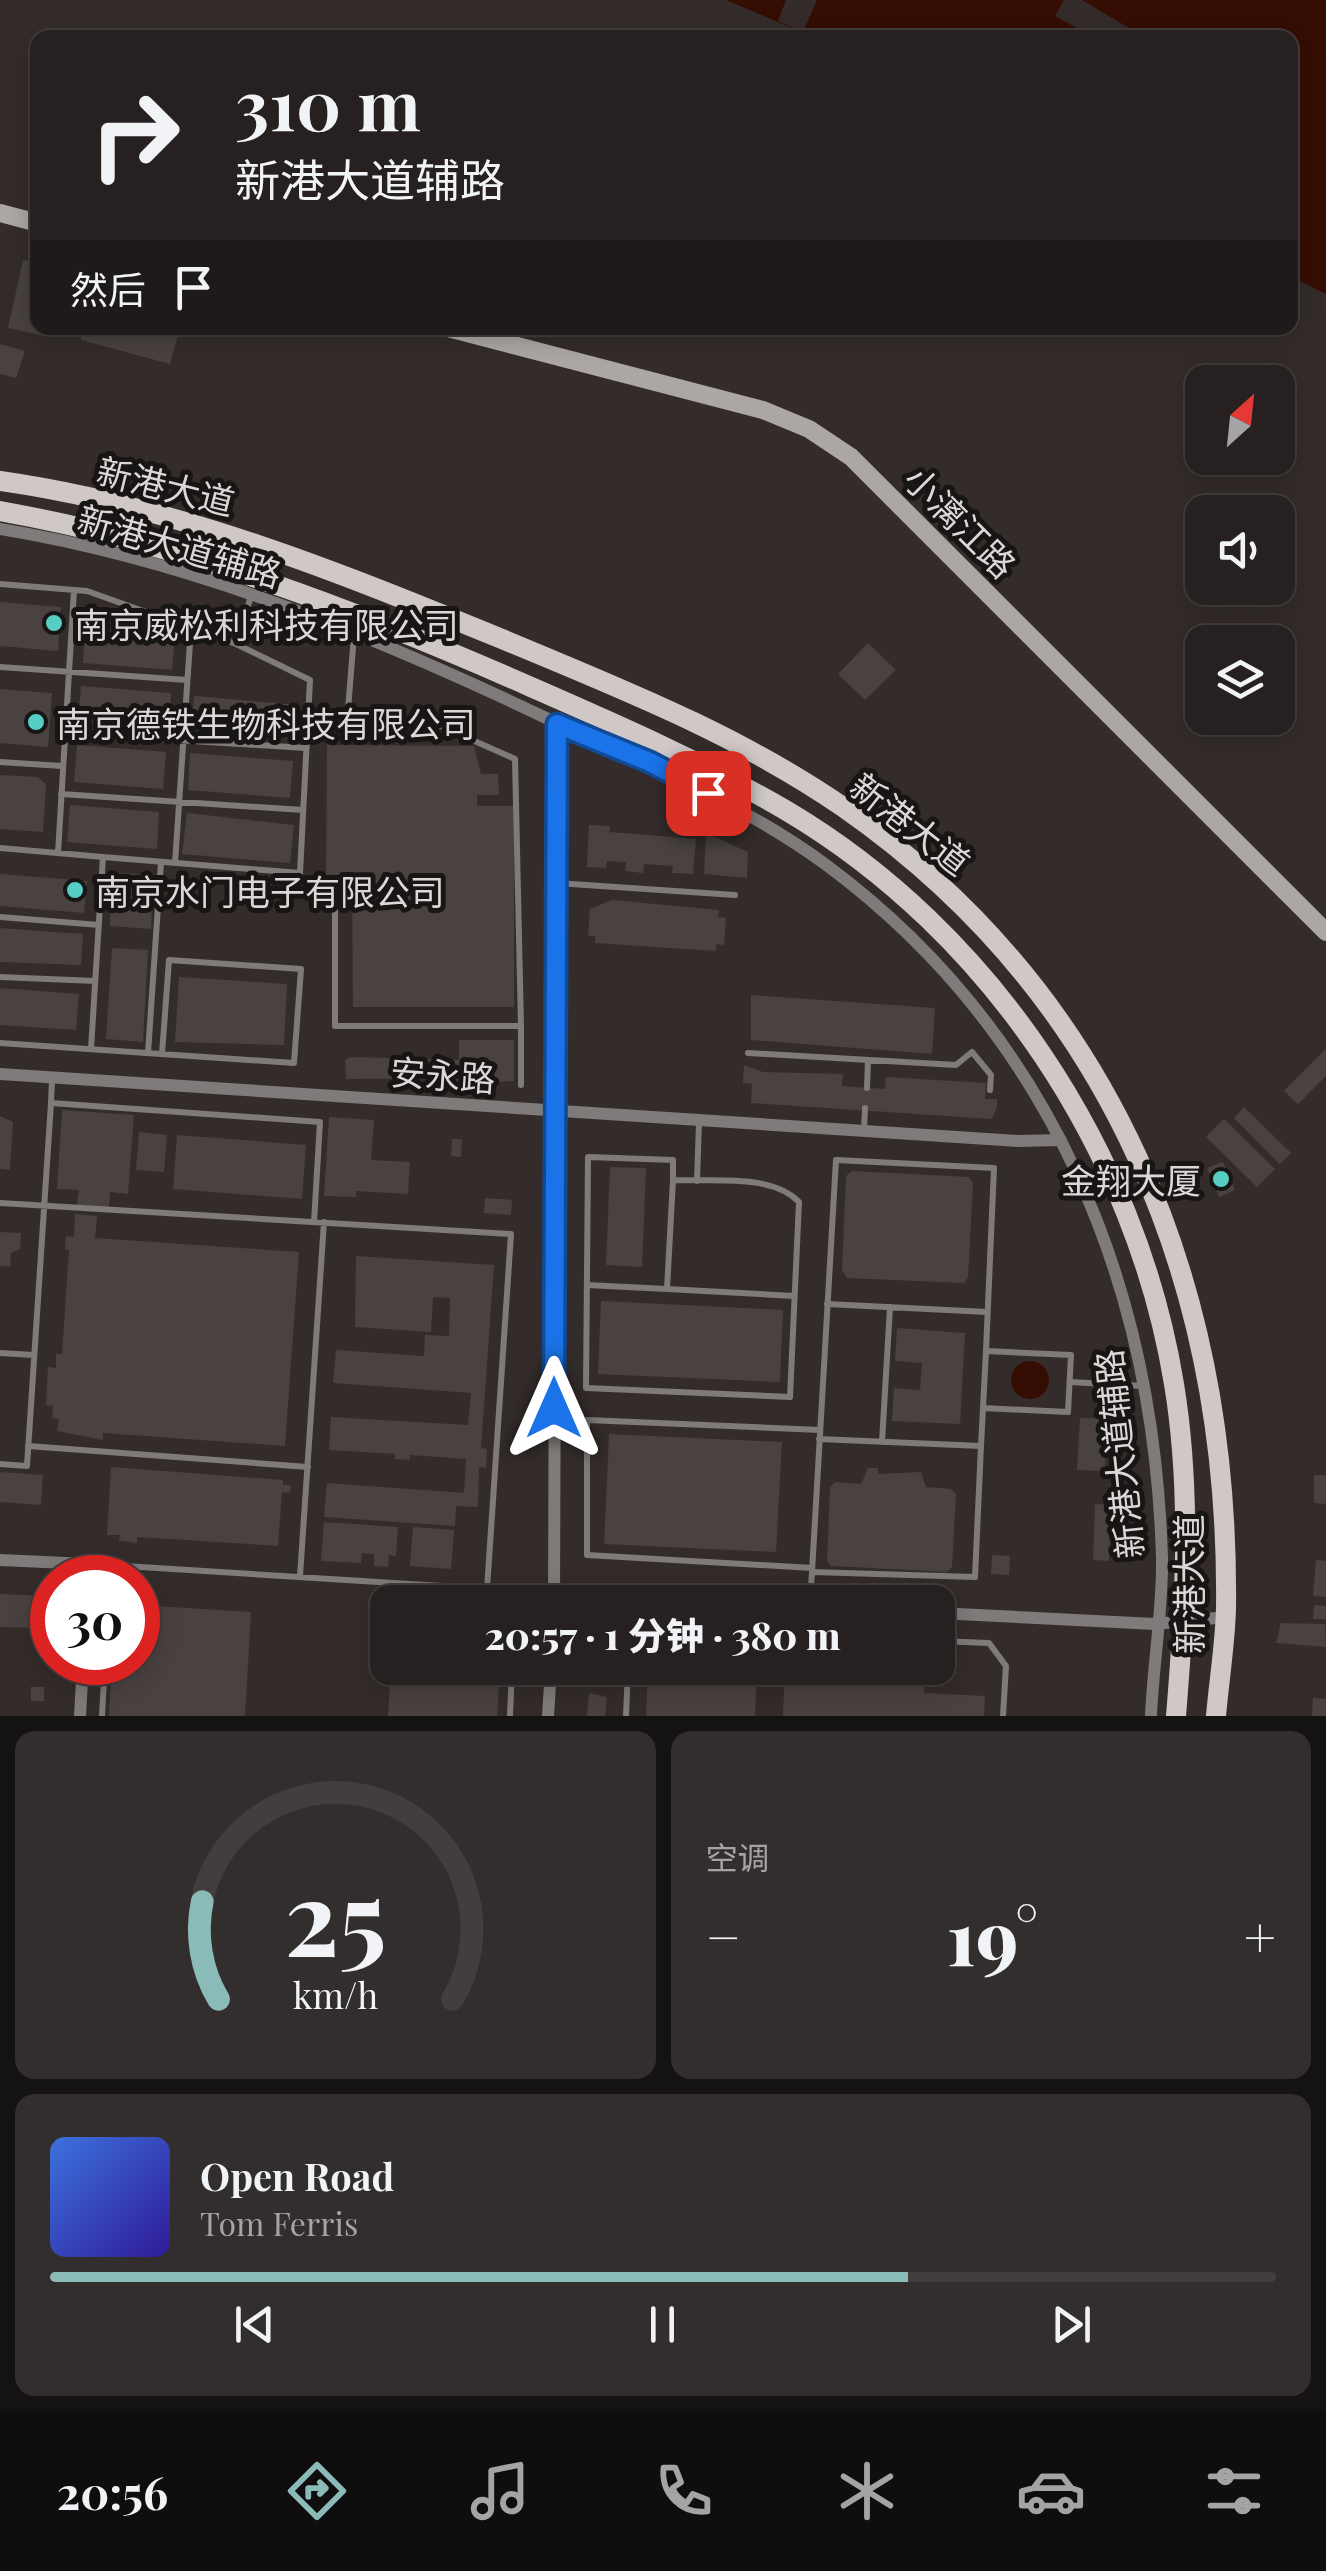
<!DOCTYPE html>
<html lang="zh">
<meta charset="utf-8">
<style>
:root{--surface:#262120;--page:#322e2d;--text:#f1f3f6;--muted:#a4a3a5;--line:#423e3e;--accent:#8bbbb9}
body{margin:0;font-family:"Playfair Display","Noto Sans SC",serif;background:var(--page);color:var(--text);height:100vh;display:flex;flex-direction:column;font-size:38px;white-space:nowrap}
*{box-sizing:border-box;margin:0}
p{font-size:32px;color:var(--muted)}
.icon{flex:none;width:55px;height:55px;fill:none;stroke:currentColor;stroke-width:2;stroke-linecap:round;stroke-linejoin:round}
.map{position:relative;height:1716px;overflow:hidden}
.panel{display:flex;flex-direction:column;gap:15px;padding:15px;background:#151212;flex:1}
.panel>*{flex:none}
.banner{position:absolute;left:30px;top:30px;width:1268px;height:305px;border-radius:20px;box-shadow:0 5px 25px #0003,0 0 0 2px var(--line);background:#262120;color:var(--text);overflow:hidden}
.needle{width:65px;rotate:27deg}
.fabs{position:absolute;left:1185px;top:365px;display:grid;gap:20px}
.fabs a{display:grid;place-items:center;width:110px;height:110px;border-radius:20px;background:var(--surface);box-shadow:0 5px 25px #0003,0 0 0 2px var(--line);font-size:50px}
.speed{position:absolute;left:30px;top:1555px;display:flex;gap:20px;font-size:50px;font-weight:700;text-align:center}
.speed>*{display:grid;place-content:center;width:130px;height:130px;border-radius:50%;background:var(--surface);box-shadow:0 5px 25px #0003,0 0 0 2px var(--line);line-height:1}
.speed .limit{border:15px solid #d22;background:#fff;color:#111}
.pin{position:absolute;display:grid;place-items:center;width:85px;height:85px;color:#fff;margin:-42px;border-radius:20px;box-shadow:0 5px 15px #0006}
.me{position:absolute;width:110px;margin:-55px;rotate:0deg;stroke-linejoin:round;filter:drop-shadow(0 0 8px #0008)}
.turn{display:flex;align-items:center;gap:35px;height:210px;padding:0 40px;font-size:45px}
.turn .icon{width:130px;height:130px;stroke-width:2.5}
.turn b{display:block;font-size:70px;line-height:85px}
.then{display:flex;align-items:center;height:95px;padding:0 40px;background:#0003;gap:20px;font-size:38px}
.big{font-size:75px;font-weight:800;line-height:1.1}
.panel .card{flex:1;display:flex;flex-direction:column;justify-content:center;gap:15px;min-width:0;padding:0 35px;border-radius:20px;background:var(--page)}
.panel .dial{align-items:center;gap:0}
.dial svg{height:260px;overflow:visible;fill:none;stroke:var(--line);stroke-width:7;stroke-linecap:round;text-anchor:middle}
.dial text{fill:var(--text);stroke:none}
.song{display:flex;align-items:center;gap:30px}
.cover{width:120px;height:120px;border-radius:15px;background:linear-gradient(135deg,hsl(220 70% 55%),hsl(250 70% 35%))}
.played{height:10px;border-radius:5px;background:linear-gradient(90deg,var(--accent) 70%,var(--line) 70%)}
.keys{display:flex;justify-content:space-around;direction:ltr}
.heat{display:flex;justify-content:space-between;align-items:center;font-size:55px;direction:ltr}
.panel .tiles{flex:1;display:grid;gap:15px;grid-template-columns:1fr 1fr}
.card:last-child{grid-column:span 2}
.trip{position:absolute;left:370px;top:1585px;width:585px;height:100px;border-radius:20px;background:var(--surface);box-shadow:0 5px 25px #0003,0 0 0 2px var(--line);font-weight:800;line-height:100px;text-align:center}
.menu{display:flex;height:160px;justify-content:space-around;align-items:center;background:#0f0d0d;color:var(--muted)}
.menu .icon{width:70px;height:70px}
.menu .selected{color:var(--accent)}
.menu b{font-size:45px;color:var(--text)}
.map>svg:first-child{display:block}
.water{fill:#350d02}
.pier{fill:#332c2b}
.building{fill:#494240}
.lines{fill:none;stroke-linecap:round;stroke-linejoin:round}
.lane{stroke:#7e7b7a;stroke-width:6}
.street{stroke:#7e7b7a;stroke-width:12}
.secondary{stroke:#aca7a5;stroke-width:18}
.primary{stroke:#cfc8c6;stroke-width:20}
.route-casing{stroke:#114b97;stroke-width:25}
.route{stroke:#1a73e8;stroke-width:18}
.poi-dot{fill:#56cec4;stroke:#181615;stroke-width:4}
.labels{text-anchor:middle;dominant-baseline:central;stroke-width:10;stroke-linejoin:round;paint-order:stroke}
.street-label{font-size:35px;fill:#dbd7d6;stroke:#181615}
.poi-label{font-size:35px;fill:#dbd7d6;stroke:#181615;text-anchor:start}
</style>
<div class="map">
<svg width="1326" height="1716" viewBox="0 0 1326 1716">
<rect width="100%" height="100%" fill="#332c2b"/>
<!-- water -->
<path class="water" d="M 726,0 L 1326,0 L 1326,294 L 1290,276 L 1290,38 L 814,37 Z
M1011 1380a19 19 0 1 1 38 0a19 19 0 1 1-38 0Z"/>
<!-- pier -->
<path class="pier" d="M 786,0 L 817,0 L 803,32 L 778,21 Z
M 1064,0 L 1082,0 L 1144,37 L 1093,37 L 1055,16 Z"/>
<!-- building -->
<path class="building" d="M 23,260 L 38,263 L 38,328 L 47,328 L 45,336 L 8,328 Z
M 84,328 L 150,328 L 178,335 L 170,364 L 81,340 Z
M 0,344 L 25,351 L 16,378 L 0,374 Z
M 0,602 L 61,607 L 58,651 L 0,646 Z
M 85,628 L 175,637 L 172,670 L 83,663 Z
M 868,643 L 896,670 L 865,700 L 838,674 Z
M 81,686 L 171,693 L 169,730 L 78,723 Z
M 0,689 L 52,693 L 48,747 L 0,743 Z
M 194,696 L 299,705 L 296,739 L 192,730 Z
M 77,745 L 166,752 L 163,789 L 74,782 Z
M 327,745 L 474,746 L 481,774 L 498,774 L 499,795 L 477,795 L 477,806 L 514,806 L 514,1007 L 353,1007 L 352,887 L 326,887 Z
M 190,753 L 293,761 L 290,798 L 188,790 Z
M 0,775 L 37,777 L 46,784 L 43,832 L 0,829 Z
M 70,805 L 159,812 L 157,849 L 67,842 Z
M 187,813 L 294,825 L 290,863 L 182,854 Z
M 589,825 L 610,826 L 609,832 L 696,839 L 693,874 L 672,873 L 673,866 L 644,864 L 643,873 L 625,871 L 626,862 L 607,861 L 606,868 L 587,867 Z
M 706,833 L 748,852 L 747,878 L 704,874 Z
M 113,873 L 154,875 L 153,896 L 133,894 L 132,908 L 152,909 L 151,929 L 110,926 Z
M 0,874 L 87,881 L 84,913 L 0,906 Z
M 612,900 L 719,910 L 718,917 L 726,918 L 724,945 L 716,944 L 716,951 L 595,943 L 595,936 L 588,936 L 590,909 Z
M 0,928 L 83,934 L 81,965 L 0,962 Z
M 112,948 L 148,950 L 143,1042 L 106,1039 Z
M 179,977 L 287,984 L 284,1045 L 175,1042 Z
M 0,988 L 79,994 L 76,1030 L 0,1025 Z
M 751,995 L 935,1008 L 932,1054 L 751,1040 Z
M 459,1040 L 514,1040 L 514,1081 L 441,1086 L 441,1078 L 346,1079 L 345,1060 L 350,1057 L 459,1060 Z
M 1326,1049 L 1326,1076 L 1298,1104 L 1284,1091 Z
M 744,1065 L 763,1072 L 843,1074 L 842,1086 L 885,1089 L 886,1077 L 986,1083 L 985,1099 L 997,1099 L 997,1107 L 992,1119 L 751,1103 L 752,1084 L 743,1083 Z
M 1244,1107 L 1291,1153 L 1280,1164 L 1234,1118 Z
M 62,1110 L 134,1115 L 128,1194 L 110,1192 L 109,1207 L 77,1205 L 79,1190 L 57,1189 Z
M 0,1116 L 13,1122 L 10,1170 L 0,1169 Z
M 329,1117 L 374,1120 L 371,1160 L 410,1162 L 408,1194 L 356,1191 L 356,1197 L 324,1196 Z
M 1224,1119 L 1275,1169 L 1257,1187 L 1206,1137 Z
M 139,1132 L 167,1135 L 164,1172 L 136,1170 Z
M 177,1135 L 306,1145 L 302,1199 L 173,1189 Z
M 452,1139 L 462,1139 L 461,1157 L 451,1156 Z
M 1223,1162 L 1235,1190 L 1219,1197 L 1207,1168 Z
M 610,1167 L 646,1168 L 642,1267 L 606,1265 Z
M 852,1171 L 968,1177 L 973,1183 L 968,1278 L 963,1283 L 847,1278 L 842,1270 L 846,1176 Z
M 485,1198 L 512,1200 L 511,1215 L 484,1213 Z
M 75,1214 L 97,1216 L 95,1238 L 299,1252 L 285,1446 L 103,1433 L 103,1440 L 57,1431 L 59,1419 L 52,1418 L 53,1406 L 46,1405 L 48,1367 L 56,1368 L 56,1354 L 62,1354 L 69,1250 L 65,1249 L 66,1236 L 74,1237 Z
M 0,1232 L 21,1233 L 20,1249 L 11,1253 L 10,1267 L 0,1266 Z
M 356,1256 L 494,1265 L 481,1448 L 487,1449 L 486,1468 L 479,1467 L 478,1507 L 456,1506 L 455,1526 L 324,1517 L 327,1483 L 464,1493 L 466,1459 L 410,1455 L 410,1460 L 395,1459 L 395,1454 L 329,1450 L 331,1417 L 468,1425 L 471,1393 L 333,1383 L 336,1350 L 424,1356 L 425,1335 L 449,1336 L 450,1298 L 433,1297 L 431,1332 L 355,1327 Z
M 601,1301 L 783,1310 L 780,1382 L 598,1374 Z
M 897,1328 L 965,1333 L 960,1424 L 892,1421 L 894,1388 L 920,1390 L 922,1363 L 895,1361 Z
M 1080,1418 L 1107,1419 L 1105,1471 L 1077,1470 Z
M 609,1434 L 782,1442 L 776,1552 L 604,1544 Z
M 111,1467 L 283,1480 L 283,1485 L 291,1485 L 290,1493 L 282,1492 L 278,1546 L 137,1537 L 137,1543 L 119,1541 L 120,1535 L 107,1535 Z
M 868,1468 L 878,1468 L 878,1474 L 921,1472 L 926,1487 L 951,1489 L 956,1494 L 952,1567 L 947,1572 L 831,1566 L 827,1561 L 830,1487 L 835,1482 L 861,1484 Z
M 0,1472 L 43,1475 L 41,1505 L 0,1502 Z
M 1314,1475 L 1326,1475 L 1326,1504 L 1314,1503 Z
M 1095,1504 L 1111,1505 L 1109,1561 L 1093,1560 Z
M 324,1522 L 398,1527 L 396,1556 L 389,1555 L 388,1567 L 374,1566 L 374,1554 L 362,1553 L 361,1563 L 321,1561 Z
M 413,1527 L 454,1530 L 451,1569 L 410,1566 Z
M 992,1555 L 1010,1556 L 1009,1575 L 991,1574 Z
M 1316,1560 L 1326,1561 L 1326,1597 L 1313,1596 Z
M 0,1594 L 49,1596 L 48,1628 L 0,1627 Z
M 138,1605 L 251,1612 L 245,1716 L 109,1716 L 112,1662 L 138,1662 Z
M 1314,1605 L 1326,1606 L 1326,1619 L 1313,1619 Z
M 1281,1623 L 1325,1624 L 1326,1647 L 1276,1643 Z
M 391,1668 L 500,1668 L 497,1716 L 388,1716 Z
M 648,1668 L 757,1668 L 755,1716 L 646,1716 Z
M 785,1668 L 925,1668 L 924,1693 L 985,1696 L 984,1716 L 783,1716 Z
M 31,1687 L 44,1687 L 44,1701 L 31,1701 Z
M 589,1693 L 607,1697 L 605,1716 L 587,1716 Z
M 1313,1698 L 1326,1699 L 1326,1716 L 1312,1716 Z"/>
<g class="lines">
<!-- lane -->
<path class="lane" d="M 0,584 L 87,591 L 236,644 L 251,596
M 0,667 L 187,680
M 64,733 L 306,748
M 0,762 L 62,766
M 61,794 L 303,810
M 0,848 L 103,857
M 58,853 L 74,590
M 175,863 L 191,628
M 556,883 L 735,895
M 335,898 L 335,1026 L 521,1026 L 515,759 L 434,723 L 347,722 L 354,635
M 0,917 L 99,925
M 0,977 L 95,981
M 521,1026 L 521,1085
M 0,1043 L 294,1063 L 301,969 L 169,960 L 162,1054
M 91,1049 L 103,857 L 300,873 L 310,680 L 236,644
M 148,1053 L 161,862
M 748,1053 L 956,1065 L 972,1052 L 991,1075 L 990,1090
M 867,1088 L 868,1060
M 51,1103 L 52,1080
M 864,1130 L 865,1108
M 673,1180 L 673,1160 L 588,1157 L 586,1388 L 790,1397 L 799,1202 C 771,1173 711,1182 673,1180 L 667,1289 L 794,1296
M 697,1181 L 699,1122
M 0,1203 L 511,1234 L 487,1589
M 587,1285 L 667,1289
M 827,1304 L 987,1312
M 986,1351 L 1071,1355 L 1068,1412 L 983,1408 Z
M 0,1353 L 34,1355
M 1070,1382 L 1143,1386
M 819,1439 L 981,1446 L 975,1577 L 812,1572 L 836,1160 L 994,1168 L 986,1351
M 882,1442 L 890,1307
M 28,1446 L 308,1467
M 981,1446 L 983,1408
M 0,1464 L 27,1466 L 51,1103 L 320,1122 L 314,1222
M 812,1568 L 587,1555 L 587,1420 L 820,1430
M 300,1576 L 324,1222
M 109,1578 L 109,1565 L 553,1593
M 514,1602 L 515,1591
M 810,1602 L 812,1572
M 938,1641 L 989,1643 L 1006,1666 L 1003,1716
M 102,1716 L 105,1662
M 510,1716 L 512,1668
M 626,1716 L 628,1668"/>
<!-- street -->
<path class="street" d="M 0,529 C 189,560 372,635 544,717 C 639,763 738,800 825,864 C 1051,1031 1154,1282 1162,1558 C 1163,1608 1153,1665 1151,1716
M 0,1074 L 1018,1141 L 1061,1140
M 0,1560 L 88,1564 L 87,1578
M 554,1593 L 720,1602
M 554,1602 L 557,724
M 938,1613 L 1155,1624 L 1226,1617
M 80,1716 L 83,1662
M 548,1716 L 551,1668"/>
<!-- secondary -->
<path class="secondary" d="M 0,213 L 38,223
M 448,328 L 763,410 L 809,429 L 851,457 L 1326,932"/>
<!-- primary -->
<path class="primary" d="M 0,481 C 176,506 339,572 502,639 C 619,688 737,734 843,807 C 1113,995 1230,1285 1226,1609 C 1225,1645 1219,1681 1216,1716
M 0,511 C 185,544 359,611 531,687 C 618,725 705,763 787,811 C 991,932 1136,1151 1174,1384 C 1192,1493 1185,1607 1176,1716"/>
</g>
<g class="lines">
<defs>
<path id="route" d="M 554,1408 L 557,724 L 650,762 L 708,793"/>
</defs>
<!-- route casing -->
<use href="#route" class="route-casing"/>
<!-- route -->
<use href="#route" class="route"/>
</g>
<!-- markers -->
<g class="poi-dot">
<circle cx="54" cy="623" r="10"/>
<circle cx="36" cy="722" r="10"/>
<circle cx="75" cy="890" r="10"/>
<circle cx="1221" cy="1179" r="10"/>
</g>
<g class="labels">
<!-- street labels -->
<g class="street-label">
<text transform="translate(166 485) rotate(14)">新港大道</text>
<text transform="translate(961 521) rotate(45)">小漓江路</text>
<text transform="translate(180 545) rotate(16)">新港大道辅路</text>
<text transform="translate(911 823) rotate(38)">新港大道</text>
<text transform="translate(443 1074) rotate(4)">安永路</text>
<text transform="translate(1118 1454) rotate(-96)">新港大道辅路</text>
<text transform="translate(1187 1584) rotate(-90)">新港大道</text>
</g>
<!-- poi labels -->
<g class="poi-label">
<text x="74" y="623">南京威松利科技有限公司</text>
<text x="56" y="722">南京德铁生物科技有限公司</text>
<text x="95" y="890">南京水门电子有限公司</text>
<text x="1201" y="1179" text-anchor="end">金翔大厦</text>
</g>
</g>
</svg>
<div class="fabs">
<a><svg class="needle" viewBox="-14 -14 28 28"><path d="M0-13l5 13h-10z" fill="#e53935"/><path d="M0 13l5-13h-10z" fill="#a4a3a5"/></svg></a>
<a><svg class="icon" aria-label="sound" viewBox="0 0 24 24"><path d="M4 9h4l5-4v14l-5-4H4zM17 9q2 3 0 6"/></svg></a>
<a><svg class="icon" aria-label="layers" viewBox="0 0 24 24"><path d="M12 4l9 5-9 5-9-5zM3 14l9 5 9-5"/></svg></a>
</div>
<div class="speed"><div class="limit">30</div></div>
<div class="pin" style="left:708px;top:793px;background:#d93025"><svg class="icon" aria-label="arrive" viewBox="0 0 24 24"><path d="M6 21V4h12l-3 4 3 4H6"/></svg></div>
<svg class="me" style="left:554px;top:1408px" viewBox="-20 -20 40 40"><path d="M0-17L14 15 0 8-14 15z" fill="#1a73e8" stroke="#fff" stroke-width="4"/></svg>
<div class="trip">20:57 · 1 分钟 · 380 m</div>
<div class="banner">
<div class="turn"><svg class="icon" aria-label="right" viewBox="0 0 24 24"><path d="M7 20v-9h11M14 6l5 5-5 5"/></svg><div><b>310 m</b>新港大道辅路</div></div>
<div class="then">然后<svg class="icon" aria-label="arrive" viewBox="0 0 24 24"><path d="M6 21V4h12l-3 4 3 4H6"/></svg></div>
</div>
</div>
<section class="panel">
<div class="tiles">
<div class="card dial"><svg viewBox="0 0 100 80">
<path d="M14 69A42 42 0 1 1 86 69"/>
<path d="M14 69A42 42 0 0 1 9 39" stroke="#8bbbb9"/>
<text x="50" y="56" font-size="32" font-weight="700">25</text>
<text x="50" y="72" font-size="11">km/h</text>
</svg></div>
<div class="card"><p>空调</p>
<div class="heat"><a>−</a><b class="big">19°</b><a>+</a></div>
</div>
<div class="card">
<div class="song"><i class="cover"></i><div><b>Open Road</b><p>Tom Ferris</p></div></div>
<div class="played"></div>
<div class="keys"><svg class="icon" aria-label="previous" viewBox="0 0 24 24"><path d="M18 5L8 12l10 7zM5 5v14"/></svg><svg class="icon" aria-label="pause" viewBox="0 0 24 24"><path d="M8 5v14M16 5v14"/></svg><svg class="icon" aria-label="next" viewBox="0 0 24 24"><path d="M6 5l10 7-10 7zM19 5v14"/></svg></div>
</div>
</div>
</section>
<nav class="menu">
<b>20:56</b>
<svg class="icon selected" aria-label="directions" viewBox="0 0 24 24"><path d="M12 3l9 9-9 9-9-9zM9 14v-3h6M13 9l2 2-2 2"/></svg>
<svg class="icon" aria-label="music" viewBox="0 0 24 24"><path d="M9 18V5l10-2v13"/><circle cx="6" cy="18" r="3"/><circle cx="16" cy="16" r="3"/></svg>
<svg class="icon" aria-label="phone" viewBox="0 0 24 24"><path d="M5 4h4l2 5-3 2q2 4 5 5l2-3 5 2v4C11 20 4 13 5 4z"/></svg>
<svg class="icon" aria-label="climate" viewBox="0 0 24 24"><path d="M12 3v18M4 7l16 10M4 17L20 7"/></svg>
<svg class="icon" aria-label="car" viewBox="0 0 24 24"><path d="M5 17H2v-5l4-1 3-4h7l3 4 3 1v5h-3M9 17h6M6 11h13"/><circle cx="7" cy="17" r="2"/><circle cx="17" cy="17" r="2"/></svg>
<svg class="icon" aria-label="filters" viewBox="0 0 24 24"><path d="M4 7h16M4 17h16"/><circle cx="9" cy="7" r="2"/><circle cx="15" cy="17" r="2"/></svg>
</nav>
